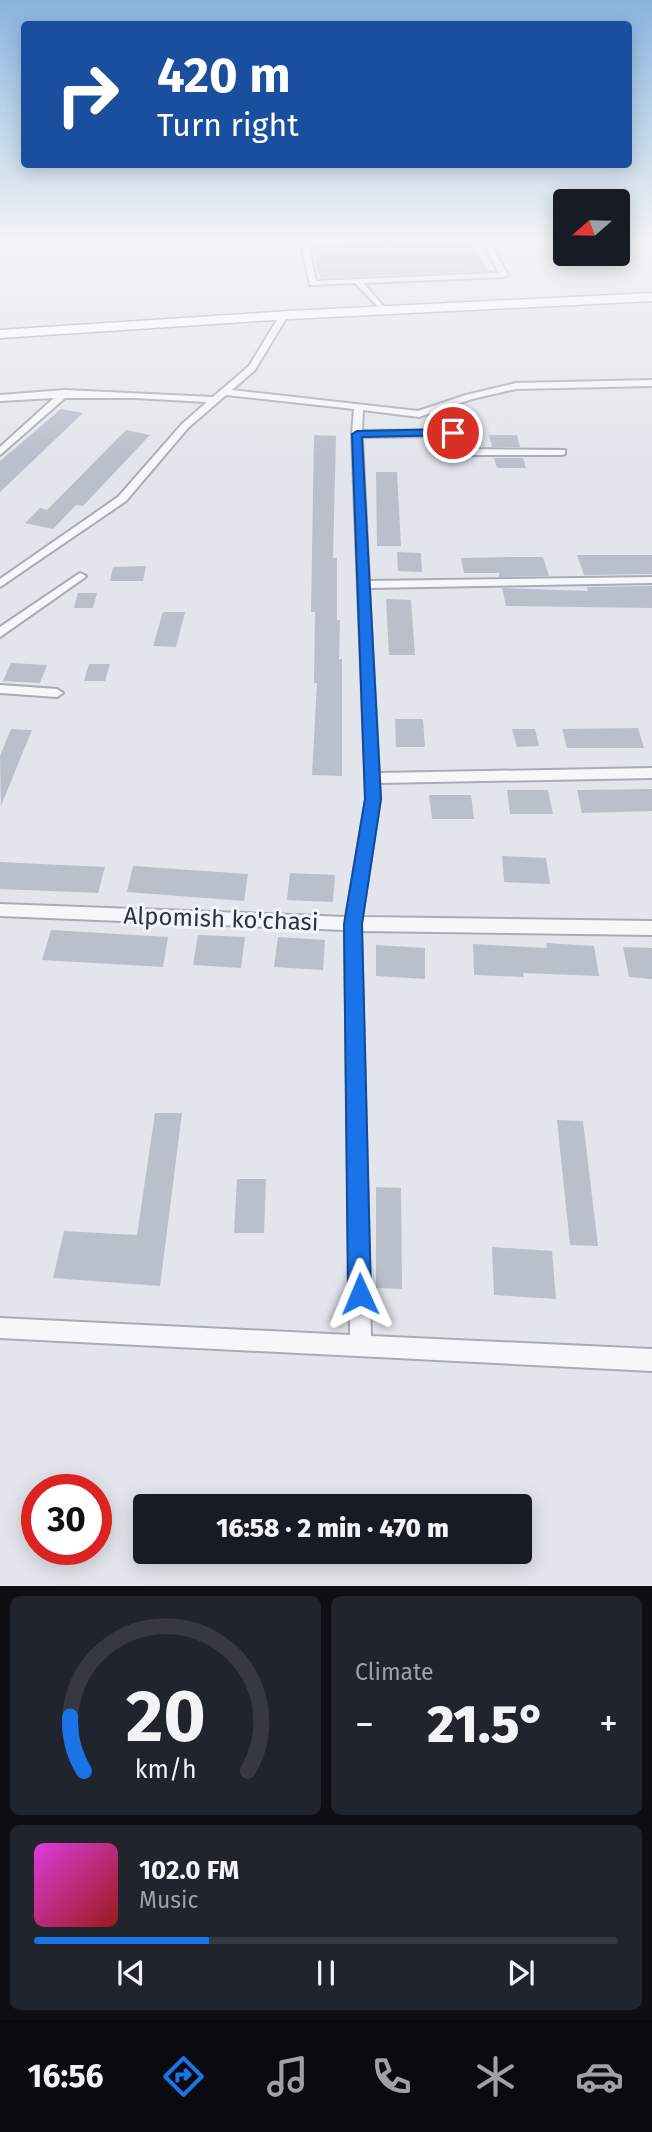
<!DOCTYPE html>
<meta charset="utf-8">
<style>
:root{--surface:#171b24;--page:#20242c;--text:#f1f3f6;--muted:#9ea1a6;--line:#363941;--accent:#1a73e8}
body{margin:0;font-family:"Fira Sans",sans-serif;background:var(--page);color:var(--text);height:100vh;display:flex;flex-direction:column;font-size:26px;white-space:nowrap}
*{box-sizing:border-box;margin:0}
p{font-size:23px;color:var(--muted)}
.icon{flex:none;width:38px;height:38px;fill:none;stroke:currentColor;stroke-width:2;stroke-linecap:round;stroke-linejoin:round}
.map{position:relative;height:1586px;overflow:hidden}
.panel{display:flex;flex-direction:column;gap:10px;padding:10px;background:#0d0f14;flex:1}
.panel>*{flex:none}
.top-card{position:absolute;left:21px;top:21px;width:611px;height:147px;border-radius:7px;box-shadow:0 4px 18px #0003;background:#1a4fa0;color:#fff;overflow:hidden}
.needle{width:46px;rotate:250deg}
.controls{position:absolute;left:553px;top:189px;display:grid;gap:14px}
.controls a{display:grid;place-items:center;width:77px;height:77px;border-radius:7px;background:var(--surface);box-shadow:0 4px 18px #0003;font-size:35px}
.speed{position:absolute;left:21px;top:1474px;display:flex;gap:14px;font-size:35px;font-weight:700;text-align:center}
.speed>*{display:grid;place-content:center;width:91px;height:91px;border-radius:50%;background:var(--surface);box-shadow:0 4px 18px #0003;line-height:1}
.speed .limit{border:10px solid #d22;background:#fff;color:#111}
.pin{position:absolute;display:grid;place-items:center;width:60px;height:60px;color:#fff;margin:-30px;border:4px solid #fff;border-radius:50%;box-shadow:0 2px 7px #0007}
.me{position:absolute;width:77px;margin:-38px;rotate:359deg;stroke-linejoin:round;filter:drop-shadow(0 0 5px #0008)}
.turn{display:flex;align-items:center;gap:24px;height:147px;padding:0 21px;font-size:32px}
.turn .icon{width:91px;height:91px;stroke-width:2.5}
.turn b{display:block;font-size:49px;line-height:60px}
.big{font-size:52px;font-weight:800;line-height:1.1}
.panel .card{flex:1;display:flex;flex-direction:column;justify-content:center;gap:10px;min-width:0;padding:0 24px;border-radius:10px;background:var(--page)}
.panel .dial{align-items:center;gap:0}
.dial svg{height:182px;overflow:visible;fill:none;stroke:var(--line);stroke-width:7;stroke-linecap:round;text-anchor:middle}
.dial text{fill:var(--text);stroke:none}
.song{display:flex;align-items:center;gap:21px}
.cover{width:84px;height:84px;border-radius:10px;background:linear-gradient(135deg,hsl(300 70% 55%),hsl(0 70% 35%))}
.played{height:7px;border-radius:4px;background:linear-gradient(90deg,var(--accent) 30%,var(--line) 30%)}
.keys{display:flex;justify-content:space-around;direction:ltr}
.heat{display:flex;justify-content:space-between;align-items:center;font-size:38px;direction:ltr}
.panel .tiles{flex:1;display:grid;gap:10px;grid-template-columns:1fr 1fr}
.card:last-child{grid-column:span 2}
.trip{position:absolute;left:133px;top:1494px;width:399px;height:70px;border-radius:7px;background:var(--surface);box-shadow:0 4px 18px #0003;font-weight:800;line-height:70px;text-align:center}
.menu{display:flex;height:112px;justify-content:space-around;align-items:center;background:#090b0e;color:var(--muted)}
.menu .icon{width:49px;height:49px}
.menu .selected{color:var(--accent)}
.menu b{font-size:32px;color:var(--text)}
.map>svg:first-child{display:block}
.building{fill:#b9bfcb}
.lines{fill:none;stroke-linecap:round;stroke-linejoin:round}
.minor-casing{stroke:#a6adb7;stroke-width:4}
.primary-casing{stroke:#a0aab9;stroke-width:3}
.minor{fill:#f6f7fa;fill-rule:evenodd}
.primary{fill:#fff;fill-rule:evenodd}
.route{fill:#1a73e8;stroke:#114b97;stroke-width:2}
.labels{text-anchor:middle;dominant-baseline:central;stroke-width:6;stroke-linejoin:round;paint-order:stroke}
.street-label{font-size:24px;fill:#283346;stroke:#f2f5f9}
</style>
<div class="map">
<svg width="652" height="1586" viewBox="0 0 652 1586">
<rect width="100%" height="100%" fill="#e2e6ec"/>
<!-- building -->
<path class="building" d="M 470,238 L 487,271 L 320,278 L 311,246 Z
M 61,409 L 83,413 L 0,492 L 0,461 Z
M 126,430 L 150,435 L 83,506 L 76,505 L 53,529 L 25,523 L 40,508 L 47,510 Z
M 314,435 L 336,436 L 333,558 L 337,558 L 337,620 L 340,620 L 339,659 L 342,659 L 342,776 L 312,775 L 317,683 L 314,683 L 315,612 L 311,612 Z
M 489,435 L 517,435 L 520,447 L 492,447 Z
M 494,458 L 523,458 L 526,468 L 497,468 Z
M 376,472 L 397,472 L 401,546 L 377,546 Z
M 397,552 L 421,553 L 422,572 L 398,571 Z
M 577,555 L 652,555 L 652,574 L 584,575 Z
M 511,557 L 543,557 L 549,576 L 499,577 L 499,573 L 464,573 L 461,558 Z
M 146,566 L 143,581 L 110,581 L 113,567 Z
M 652,586 L 652,608 L 506,606 L 502,588 L 588,591 L 587,587 Z
M 78,593 L 97,593 L 93,608 L 74,608 Z
M 386,599 L 411,600 L 415,655 L 389,655 Z
M 163,612 L 185,612 L 176,647 L 153,646 Z
M 11,663 L 47,665 L 40,683 L 3,681 Z
M 89,664 L 110,664 L 105,681 L 84,681 Z
M 395,719 L 423,719 L 425,747 L 396,747 Z
M 638,728 L 644,748 L 567,748 L 562,729 Z
M 11,729 L 32,730 L 1,806 L 0,756 Z
M 512,729 L 535,729 L 539,746 L 517,747 Z
M 652,789 L 652,811 L 582,813 L 577,790 Z
M 507,790 L 548,790 L 553,814 L 510,814 Z
M 429,795 L 471,795 L 474,819 L 432,819 Z
M 502,856 L 546,858 L 550,884 L 504,882 Z
M 0,862 L 61,865 L 105,867 L 98,893 L 0,889 Z
M 133,866 L 248,874 L 244,901 L 127,892 Z
M 290,873 L 335,875 L 333,902 L 287,900 Z
M 51,930 L 168,937 L 163,967 L 42,960 Z
M 198,935 L 245,937 L 241,968 L 193,965 Z
M 278,937 L 325,940 L 323,970 L 274,967 Z
M 546,943 L 594,946 L 599,976 L 523,973 L 524,977 L 474,975 L 473,944 L 547,948 Z
M 376,945 L 425,948 L 425,979 L 376,976 Z
M 623,947 L 652,948 L 652,979 L 629,977 Z
M 155,1113 L 182,1113 L 160,1286 L 53,1278 L 64,1231 L 137,1235 Z
M 557,1120 L 583,1121 L 598,1246 L 570,1245 Z
M 237,1179 L 266,1179 L 264,1233 L 234,1233 Z
M 376,1187 L 401,1188 L 402,1289 L 376,1288 Z
M 492,1247 L 552,1251 L 556,1299 L 494,1295 Z"/>
<g class="lines">
<defs>
<path id="minor" d="M 300,238 L 398,238 L 395,240 L 308,243 L 316,281 L 499,273 L 481,238 L 487,238 L 508,275 L 504,277 L 363,283 L 387,310 L 383,312 L 355,283 L 310,285 Z
M 284,313 L 288,315 L 255,370 L 232,390 L 418,411 L 466,395 L 516,383 L 652,380 L 652,386 L 516,389 L 472,399 L 419,417 L 363,410 L 362,431 L 453,430 L 458,433 L 464,449 L 565,450 L 565,454 L 562,455 L 460,455 L 455,452 L 449,436 L 362,437 L 369,581 L 652,577 L 652,583 L 369,588 L 379,773 L 652,768 L 652,778 L 379,783 L 380,799 L 362,917 L 652,921 L 652,935 L 361,931 L 371,1336 L 652,1349 L 652,1371 L 0,1338 L 0,1318 L 350,1335 L 345,930 L 0,916 L 0,904 L 346,917 L 366,799 L 352,434 L 354,409 L 226,395 L 188,428 L 126,501 L 0,587 L 0,579 L 118,497 L 182,424 L 207,402 L 134,398 L 65,398 L 0,455 L 0,447 L 54,398 L 0,401 L 0,395 L 65,390 L 213,397 L 249,366 L 280,315 Z
M 80,573 L 86,576 L 84,578 L 0,637 L 0,627 Z
M 0,685 L 57,689 L 63,693 L 57,697 L 0,693 Z"/>
<path id="primary" d="M 652,293 L 652,301 L 290,319 L 0,338 L 0,330 L 290,311 Z"/>
</defs>
<!-- minor casing -->
<use href="#minor" class="minor-casing"/>
<!-- primary casing -->
<use href="#primary" class="primary-casing"/>
<!-- minor -->
<use href="#minor" class="minor"/>
<!-- primary -->
<use href="#primary" class="primary"/>
</g>
<!-- sky -->
<linearGradient id="sky" x2="0" y2="1"><stop stop-color="#88b4de"/><stop offset="0.52" stop-color="#f2f4f6"/><stop offset="1" stop-color="#f2f4f6" stop-opacity="0"/></linearGradient>
<rect width="652" height="460" fill="url(#sky)"/>
<!-- route -->
<path class="route" d="M 453,429 L 459,433 L 457,435 L 362,437 L 381,799 L 362,924 L 371,1294 L 368,1302 L 360,1305 L 351,1302 L 348,1294 L 344,924 L 365,799 L 352,434 L 357,431 Z"/>
<g class="labels">
<!-- street labels -->
<g class="street-label">
<text transform="translate(221 919) rotate(2)">Alpomish ko'chasi</text>
</g>
</g>
</svg>
<div class="controls">
<a><svg class="needle" viewBox="-14 -14 28 28"><path d="M0-13l5 13h-10z" fill="#e53935"/><path d="M0 13l5-13h-10z" fill="#9ea1a6"/></svg></a>
</div>
<div class="speed"><div class="limit">30</div></div>
<div class="pin" style="left:453px;top:433px;background:#d93025"><svg class="icon" aria-label="arrive" viewBox="0 0 24 24"><path d="M6 21V4h12l-3 4 3 4H6"/></svg></div>
<svg class="me" style="left:360px;top:1294px" viewBox="-20 -20 40 40"><path d="M0-17L14 15 0 8-14 15z" fill="#1a73e8" stroke="#fff" stroke-width="4"/></svg>
<div class="trip">16:58 · 2 min · 470 m</div>
<div class="top-card">
<div class="turn"><svg class="icon" aria-label="right" viewBox="0 0 24 24"><path d="M7 20v-9h11M14 6l5 5-5 5"/></svg><div><b>420 m</b>Turn right</div></div>
</div>
</div>
<section class="panel">
<div class="tiles">
<div class="card dial"><svg viewBox="0 0 100 80">
<path d="M14 69A42 42 0 1 1 86 69"/>
<path d="M14 69A42 42 0 0 1 8 45" stroke="#1a73e8"/>
<text x="50" y="56" font-size="32" font-weight="700">20</text>
<text x="50" y="72" font-size="11">km/h</text>
</svg></div>
<div class="card"><p>Climate</p>
<div class="heat"><a>−</a><b class="big">21.5°</b><a>+</a></div>
</div>
<div class="card">
<div class="song"><i class="cover"></i><div><b>102.0 FM</b><p>Music</p></div></div>
<div class="played"></div>
<div class="keys"><svg class="icon" aria-label="previous" viewBox="0 0 24 24"><path d="M18 5L8 12l10 7zM5 5v14"/></svg><svg class="icon" aria-label="pause" viewBox="0 0 24 24"><path d="M8 5v14M16 5v14"/></svg><svg class="icon" aria-label="next" viewBox="0 0 24 24"><path d="M6 5l10 7-10 7zM19 5v14"/></svg></div>
</div>
</div>
</section>
<nav class="menu">
<b>16:56</b>
<svg class="icon selected" aria-label="directions" viewBox="0 0 24 24"><path d="M12 3l9 9-9 9-9-9zM9 14v-3h6M13 9l2 2-2 2"/></svg>
<svg class="icon" aria-label="music" viewBox="0 0 24 24"><path d="M9 18V5l10-2v13"/><circle cx="6" cy="18" r="3"/><circle cx="16" cy="16" r="3"/></svg>
<svg class="icon" aria-label="phone" viewBox="0 0 24 24"><path d="M5 4h4l2 5-3 2q2 4 5 5l2-3 5 2v4C11 20 4 13 5 4z"/></svg>
<svg class="icon" aria-label="climate" viewBox="0 0 24 24"><path d="M12 3v18M4 7l16 10M4 17L20 7"/></svg>
<svg class="icon" aria-label="car" viewBox="0 0 24 24"><path d="M5 17H2v-5l4-1 3-4h7l3 4 3 1v5h-3M9 17h6M6 11h13"/><circle cx="7" cy="17" r="2"/><circle cx="17" cy="17" r="2"/></svg>
</nav>
